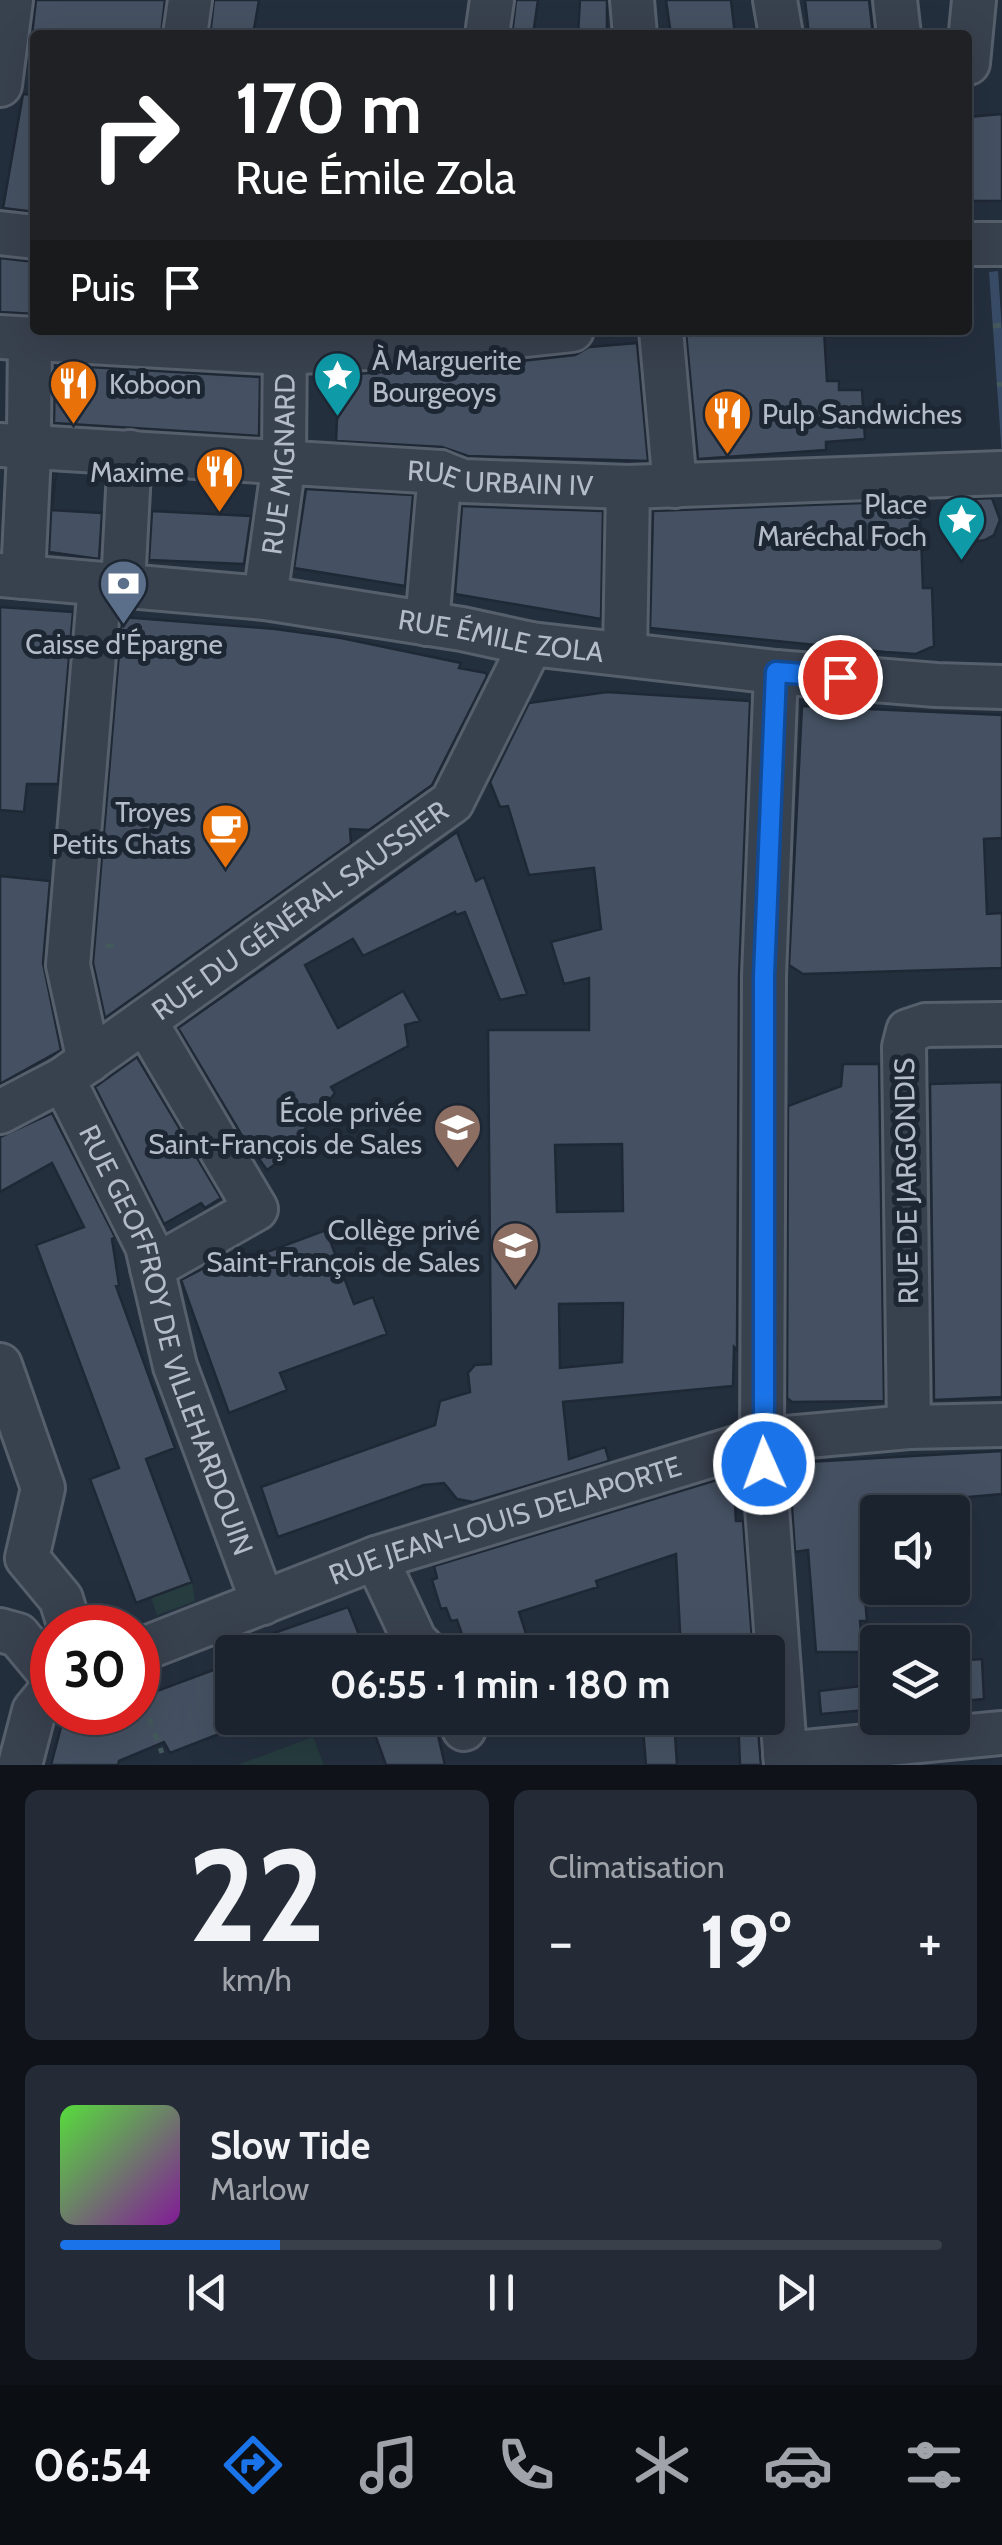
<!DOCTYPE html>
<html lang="fr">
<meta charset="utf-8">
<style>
:root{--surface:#1b232e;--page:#242b36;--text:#f1f3f6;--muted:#a0a4aa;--line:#39404a;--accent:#1a73e8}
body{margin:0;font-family:Cabin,sans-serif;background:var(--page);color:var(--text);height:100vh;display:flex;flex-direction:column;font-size:38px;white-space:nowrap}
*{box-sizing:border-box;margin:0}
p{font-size:32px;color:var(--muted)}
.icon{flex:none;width:55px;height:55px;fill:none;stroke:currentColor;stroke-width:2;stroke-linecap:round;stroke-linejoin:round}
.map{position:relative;height:1765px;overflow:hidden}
.details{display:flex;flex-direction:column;gap:25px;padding:25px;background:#0f1319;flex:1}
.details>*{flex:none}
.top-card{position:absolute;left:30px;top:30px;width:942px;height:305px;border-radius:10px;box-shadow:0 10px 40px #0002,0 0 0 2px var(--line);background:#202124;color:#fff;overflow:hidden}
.fabs{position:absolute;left:860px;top:1495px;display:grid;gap:20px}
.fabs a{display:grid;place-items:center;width:110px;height:110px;border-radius:10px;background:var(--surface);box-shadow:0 10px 40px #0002,0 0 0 2px var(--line);font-size:50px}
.speed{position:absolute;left:30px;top:1605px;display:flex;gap:20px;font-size:50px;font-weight:700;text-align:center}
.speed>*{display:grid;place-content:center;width:130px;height:130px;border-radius:50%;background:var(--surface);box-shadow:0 10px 40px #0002,0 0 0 2px var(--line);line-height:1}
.speed .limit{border:15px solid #d22;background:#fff;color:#111}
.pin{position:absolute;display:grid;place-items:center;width:85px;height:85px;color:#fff;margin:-42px;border:5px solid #fff;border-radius:50%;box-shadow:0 2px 10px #0007}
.me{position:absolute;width:110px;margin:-55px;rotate:358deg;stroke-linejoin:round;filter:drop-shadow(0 0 8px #0008)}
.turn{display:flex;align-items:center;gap:35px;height:210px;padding:0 40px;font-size:45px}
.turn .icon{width:130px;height:130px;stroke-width:2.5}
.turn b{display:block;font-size:70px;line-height:85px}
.then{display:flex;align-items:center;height:95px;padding:0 40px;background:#0003;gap:20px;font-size:38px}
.big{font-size:75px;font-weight:700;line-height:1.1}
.details .tile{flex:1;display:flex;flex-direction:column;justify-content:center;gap:15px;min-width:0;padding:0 35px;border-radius:15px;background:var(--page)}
.details .dial{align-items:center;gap:0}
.dial b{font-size:130px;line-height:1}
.song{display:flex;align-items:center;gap:30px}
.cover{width:120px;height:120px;border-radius:15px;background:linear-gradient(135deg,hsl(110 70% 55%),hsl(290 70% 35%))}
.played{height:10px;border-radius:5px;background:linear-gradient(90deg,var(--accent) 25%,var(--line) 25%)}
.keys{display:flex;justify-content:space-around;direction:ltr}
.heat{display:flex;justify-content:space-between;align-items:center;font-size:55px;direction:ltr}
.details .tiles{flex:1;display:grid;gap:25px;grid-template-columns:1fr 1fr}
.tile:last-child{grid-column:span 2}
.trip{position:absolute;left:215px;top:1635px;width:570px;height:100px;border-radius:10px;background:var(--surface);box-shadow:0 10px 40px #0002,0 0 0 2px var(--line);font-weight:700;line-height:100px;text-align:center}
.menu{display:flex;height:160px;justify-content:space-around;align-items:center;background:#0b0e12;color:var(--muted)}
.menu .icon{width:70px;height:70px}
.menu .selected{color:var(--accent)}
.menu b{font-size:45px;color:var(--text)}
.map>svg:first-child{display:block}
.green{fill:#263c3f}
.water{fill:#394c67}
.building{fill:#455162;stroke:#1f2835;stroke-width:2.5;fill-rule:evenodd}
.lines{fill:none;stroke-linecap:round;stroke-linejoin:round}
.minor-casing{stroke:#565f6c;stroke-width:48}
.path{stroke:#44595c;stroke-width:5;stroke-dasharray:8 8;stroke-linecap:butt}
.minor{stroke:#38414e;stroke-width:42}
.route-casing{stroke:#114b97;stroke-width:25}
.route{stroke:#1a73e8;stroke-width:18}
.labels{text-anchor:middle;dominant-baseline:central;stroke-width:10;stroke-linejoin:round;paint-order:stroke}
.poi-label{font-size:28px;fill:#b4bcc9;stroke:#1d2633;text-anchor:end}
.street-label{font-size:28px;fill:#b4bcc9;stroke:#1d2633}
</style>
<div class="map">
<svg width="1002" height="1765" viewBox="0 0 1002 1765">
<rect width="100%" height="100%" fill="#242f3e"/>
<!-- green -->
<path class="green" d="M 192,1582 L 195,1601 L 157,1615 L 151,1597 Z
M 313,1737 L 324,1765 L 237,1765 Z"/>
<!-- water -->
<path class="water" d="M 998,271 L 1002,331 L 1002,457 L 989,272 Z"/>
<!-- building -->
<path class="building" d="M 36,0 L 165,0 L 161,35 L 32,35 Z
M 214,0 L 259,0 L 253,35 L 210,35 Z
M 516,0 L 538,0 L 533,35 L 512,35 Z
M 580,0 L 607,0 L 607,35 L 578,35 Z
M 666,0 L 731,0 L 735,35 L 671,35 Z
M 805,0 L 869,0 L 873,35 L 809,35 Z
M 23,94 L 35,95 L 35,212 L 3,208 Z
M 1002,114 L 1002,201 L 968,201 L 968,117 Z
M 0,258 L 35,262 L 35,314 L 0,312 Z
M 703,330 L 824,330 L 827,381 L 839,381 L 839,390 L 862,390 L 865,439 L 826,442 L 826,450 L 698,459 L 686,333 Z
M 637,343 L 648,461 L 468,456 L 442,447 L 336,441 L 339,375 L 462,367 L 522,367 L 521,361 L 575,355 L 589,347 Z
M 55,365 L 260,377 L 259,436 L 54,423 Z
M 53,473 L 56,473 L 52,510 L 102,513 L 99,559 L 49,552 Z
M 306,489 L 413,495 L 405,586 L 294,568 Z
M 992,498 L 1000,520 L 994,535 L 985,540 L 966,543 L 939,526 L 954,500 Z
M 915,501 L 920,507 L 923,588 L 932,588 L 934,646 L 916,654 L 885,652 L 650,628 L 653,511 Z
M 462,506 L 603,511 L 601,619 L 455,594 Z
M 152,511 L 251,516 L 244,564 L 149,560 Z
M 0,607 L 73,612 L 58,784 L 27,784 L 24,812 L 0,810 Z
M 122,617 L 275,629 L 341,638 L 461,663 L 459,668 L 486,673 L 487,676 L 432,785 L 369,830 L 350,829 L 351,843 L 105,1018 L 93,963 Z
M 607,692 L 750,701 L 739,976 L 737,1350 L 734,1347 L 733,1386 L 563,1402 L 569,1459 L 605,1447 L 609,1461 L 473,1502 L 457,1499 L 444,1483 L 424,1485 L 278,1537 L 261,1487 L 435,1425 L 440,1401 L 470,1392 L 468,1373 L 475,1365 L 491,1364 L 488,1030 L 589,1030 L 589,978 L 564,984 L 551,942 L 601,929 L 594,868 L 529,875 L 508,806 L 500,807 L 490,782 L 529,703 ZM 622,1144 L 623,1211 L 557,1212 L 555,1145 ZM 623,1303 L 622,1362 L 560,1368 L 559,1304 Z
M 802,706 L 1002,715 L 1002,838 L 984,839 L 987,914 L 1002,913 L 1002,968 L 803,974 L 789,965 Z
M 457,832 L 476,881 L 484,877 L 527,994 L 500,1000 L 465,912 L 456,915 L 455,912 L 363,956 L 353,939 L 305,965 L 338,1028 L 403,991 L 420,1021 L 405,1025 L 408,1046 L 331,1087 L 335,1093 L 298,1137 L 280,1151 L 284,1158 L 267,1170 L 241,1134 L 178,1028 Z
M 0,876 L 50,881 L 43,963 L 61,1050 L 0,1084 Z
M 137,1057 L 221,1198 L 205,1208 L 201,1203 L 164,1224 L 95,1087 Z
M 843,1064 L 879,1064 L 884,1401 L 792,1402 L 787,1398 L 788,1106 L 841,1086 Z
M 1002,1082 L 1002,1397 L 934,1400 L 930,1084 Z
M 52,1113 L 115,1237 L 112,1239 L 119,1285 L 116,1286 L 175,1448 L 146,1459 L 192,1582 L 136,1603 L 90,1479 L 119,1468 L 36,1245 L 84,1227 L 52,1163 L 0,1192 L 0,1137 Z
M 326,1230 L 354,1304 L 373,1297 L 387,1334 L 280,1373 L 287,1390 L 229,1413 L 181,1280 L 231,1254 L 235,1264 Z
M 1002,1451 L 1002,1494 L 947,1499 L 947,1512 L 878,1512 L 878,1538 L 860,1541 L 867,1621 L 860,1621 L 863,1652 L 816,1652 L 808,1550 L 795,1552 L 789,1463 Z
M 733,1475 L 736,1521 L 743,1521 L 753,1652 L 681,1652 L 676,1554 L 596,1581 L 598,1587 L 519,1612 L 532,1652 L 468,1652 L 457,1620 L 451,1621 L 446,1608 L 441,1609 L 432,1580 L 437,1578 L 434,1566 Z
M 348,1607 L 366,1652 L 283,1652 L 274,1633 Z
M 982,1659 L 984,1699 L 952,1702 L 952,1661 Z
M 232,1663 L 232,1729 L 170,1753 L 164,1742 L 119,1761 L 118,1765 L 51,1765 L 65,1712 L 138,1712 L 138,1698 Z
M 878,1684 L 878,1709 L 821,1714 L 819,1691 Z
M 369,1718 L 434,1718 L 445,1765 L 386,1765 Z
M 642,1718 L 674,1718 L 677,1765 L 646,1765 Z
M 738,1718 L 757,1718 L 761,1765 L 740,1765 Z"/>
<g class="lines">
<defs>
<g id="minor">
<path d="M 632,0 L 635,35"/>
<path d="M 775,0 L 781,35"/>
<path d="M 895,0 L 899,35"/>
<path d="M 185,35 L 190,0"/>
<path d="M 487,35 L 492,0"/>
<path d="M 968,63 L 974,0"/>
<path d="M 0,85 L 11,0"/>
<path d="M 0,233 L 35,237"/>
<path d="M 968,244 L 1002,244"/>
<path d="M 661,330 L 675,486"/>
<path d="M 0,337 L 284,353 L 449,343 L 572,330"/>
<path d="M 29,431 L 30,340"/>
<path id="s1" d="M 0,445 L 440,472 L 463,481 L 628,487 L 1002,473"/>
<path id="s2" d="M 0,575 L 265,598 L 462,629 L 531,644 L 776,672 L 936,685 L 1002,687"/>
<path d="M 23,577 L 30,433"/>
<path d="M 123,586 L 130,452"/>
<path id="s3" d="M 265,598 L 284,462 L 285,330"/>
<path d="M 427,624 L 440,472"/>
<path d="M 625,654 L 628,487"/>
<path d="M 776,672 L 764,976 L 762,1440 L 786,1765"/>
<path d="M 145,1021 L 256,1209 L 152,1268"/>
<path d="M 89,1061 L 68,965 L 100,584"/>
<path id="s4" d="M 63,1079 L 147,1246 L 175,1366 L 263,1603"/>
<path id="s5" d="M 0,1112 L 63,1079 L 452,802 L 531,644"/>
<path d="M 0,1365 L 43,1488 L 27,1558 L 61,1599 L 70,1628"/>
<path d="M 909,1427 L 904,1047 L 908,1031 L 926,1025 L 1002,1024"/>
<path d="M 376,1558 L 415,1641 L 426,1652"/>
<path d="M 0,1630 L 18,1635 L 52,1676"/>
<path id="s6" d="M 138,1651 L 376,1558 L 762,1440 L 909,1427 L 1002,1425"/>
<path d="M 459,1718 L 464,1729"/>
<path d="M 785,1754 L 1002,1733"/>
<path d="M 20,1765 L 34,1711 L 52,1689"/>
</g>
</defs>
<!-- minor casing -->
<use href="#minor" class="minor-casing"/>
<!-- path -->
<path class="path" d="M 993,326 L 1002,325
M 997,385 L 1002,384
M 106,946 L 123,946
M 138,1688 L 162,1753"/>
<!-- minor -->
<use href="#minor" class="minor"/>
</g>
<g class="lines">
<defs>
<path id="route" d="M 764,1464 L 764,976 L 776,672 L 840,677"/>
</defs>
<!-- route casing -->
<use href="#route" class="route-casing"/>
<!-- route -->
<use href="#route" class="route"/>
</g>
<!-- icons -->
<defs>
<symbol id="sight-pin" viewBox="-11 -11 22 30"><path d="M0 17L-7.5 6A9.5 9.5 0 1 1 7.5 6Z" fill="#0f9aa8" stroke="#1d2633"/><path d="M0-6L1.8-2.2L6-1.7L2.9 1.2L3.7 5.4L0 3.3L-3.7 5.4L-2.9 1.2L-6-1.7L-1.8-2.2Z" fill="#fff"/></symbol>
<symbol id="restaurant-pin" viewBox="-11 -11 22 30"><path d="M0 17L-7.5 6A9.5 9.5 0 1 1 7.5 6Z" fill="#e8710a" stroke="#1d2633"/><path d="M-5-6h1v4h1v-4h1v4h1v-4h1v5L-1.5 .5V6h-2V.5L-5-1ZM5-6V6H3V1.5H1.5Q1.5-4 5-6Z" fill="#fff"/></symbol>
<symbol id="bank-pin" viewBox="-11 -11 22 30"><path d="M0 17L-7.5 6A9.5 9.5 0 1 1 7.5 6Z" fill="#5c6f8a" stroke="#1d2633"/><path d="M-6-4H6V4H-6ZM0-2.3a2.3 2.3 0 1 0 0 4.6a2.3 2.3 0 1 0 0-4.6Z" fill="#fff"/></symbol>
<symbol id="cafe-pin" viewBox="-11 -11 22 30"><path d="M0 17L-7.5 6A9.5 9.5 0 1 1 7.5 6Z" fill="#e8710a" stroke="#1d2633"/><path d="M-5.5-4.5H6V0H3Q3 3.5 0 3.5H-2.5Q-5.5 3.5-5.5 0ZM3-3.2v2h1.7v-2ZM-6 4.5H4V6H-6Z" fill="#fff"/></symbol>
<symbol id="school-pin" viewBox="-11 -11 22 30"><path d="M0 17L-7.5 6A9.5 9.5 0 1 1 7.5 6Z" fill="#8d6e63" stroke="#1d2633"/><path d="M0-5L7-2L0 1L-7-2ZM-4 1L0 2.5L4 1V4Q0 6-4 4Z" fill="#fff"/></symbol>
</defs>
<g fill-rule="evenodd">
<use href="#sight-pin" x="310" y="348" width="55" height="75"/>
<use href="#restaurant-pin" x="46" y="356" width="55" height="75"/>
<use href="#restaurant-pin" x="700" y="386" width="55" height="75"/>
<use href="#restaurant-pin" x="192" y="444" width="55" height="75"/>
<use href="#sight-pin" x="934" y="492" width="55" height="75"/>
<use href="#bank-pin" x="96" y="556" width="55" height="75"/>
<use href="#cafe-pin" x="198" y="800" width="55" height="75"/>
<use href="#school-pin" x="430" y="1100" width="55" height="75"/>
<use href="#school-pin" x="488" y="1218" width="55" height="75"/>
</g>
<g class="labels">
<!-- poi labels -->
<g class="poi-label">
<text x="372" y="360" text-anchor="start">À Marguerite<tspan x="372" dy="32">Bourgeoys</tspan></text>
<text x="109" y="384" text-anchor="start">Koboon</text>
<text x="762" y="414" text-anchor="start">Pulp Sandwiches</text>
<text x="184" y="472">Maxime</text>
<text x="927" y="504">Place<tspan x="927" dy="32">Maréchal Foch</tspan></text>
<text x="124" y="644" text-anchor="middle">Caisse d'Épargne</text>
<text x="191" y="812">Troyes<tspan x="191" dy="32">Petits Chats</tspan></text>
<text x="422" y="1112">École privée<tspan x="422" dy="32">Saint-François de Sales</tspan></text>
<text x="480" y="1230">Collège privé<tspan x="480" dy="32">Saint-François de Sales</tspan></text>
</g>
<!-- street labels -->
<g class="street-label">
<text stroke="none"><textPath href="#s3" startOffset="135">RUE MIGNARD</textPath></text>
<text stroke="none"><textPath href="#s1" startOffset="502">RUE URBAIN IV</textPath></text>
<text stroke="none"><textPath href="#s2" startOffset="505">RUE ÉMILE ZOLA</textPath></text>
<text stroke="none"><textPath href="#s5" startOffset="362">RUE DU GÉNÉRAL SAUSSIER</textPath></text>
<text transform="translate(906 1181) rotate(-91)">RUE DE JARGONDIS</text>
<text stroke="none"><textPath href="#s4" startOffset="282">RUE GEOFFROY DE VILLEHARDOUIN</textPath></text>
<text stroke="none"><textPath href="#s6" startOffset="390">RUE JEAN-LOUIS DELAPORTE</textPath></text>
</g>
</g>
</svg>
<div class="fabs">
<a><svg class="icon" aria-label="sound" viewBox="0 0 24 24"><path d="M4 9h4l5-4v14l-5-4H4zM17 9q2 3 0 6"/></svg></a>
<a><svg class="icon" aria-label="layers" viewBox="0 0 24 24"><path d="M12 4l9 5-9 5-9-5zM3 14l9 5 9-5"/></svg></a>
</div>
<div class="speed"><div class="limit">30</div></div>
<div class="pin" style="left:840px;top:677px;background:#d93025"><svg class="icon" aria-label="arrive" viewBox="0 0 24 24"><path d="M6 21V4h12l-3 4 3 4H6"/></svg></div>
<svg class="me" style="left:764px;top:1464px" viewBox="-20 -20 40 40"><circle r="17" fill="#1a73e8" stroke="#fff" stroke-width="3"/><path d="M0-11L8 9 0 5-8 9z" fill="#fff"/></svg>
<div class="trip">06:55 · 1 min · 180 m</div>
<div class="top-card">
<div class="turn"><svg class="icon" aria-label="right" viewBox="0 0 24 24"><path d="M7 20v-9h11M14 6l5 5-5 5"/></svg><div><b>170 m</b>Rue Émile Zola</div></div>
<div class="then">Puis<svg class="icon" aria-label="arrive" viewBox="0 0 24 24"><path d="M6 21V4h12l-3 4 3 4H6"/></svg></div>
</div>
</div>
<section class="details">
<div class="tiles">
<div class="tile dial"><b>22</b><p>km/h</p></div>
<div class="tile"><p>Climatisation</p>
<div class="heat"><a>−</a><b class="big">19°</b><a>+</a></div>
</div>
<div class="tile">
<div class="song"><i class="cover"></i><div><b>Slow Tide</b><p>Marlow</p></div></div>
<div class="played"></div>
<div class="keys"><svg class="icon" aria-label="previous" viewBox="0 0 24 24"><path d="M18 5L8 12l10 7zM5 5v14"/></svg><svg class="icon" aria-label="pause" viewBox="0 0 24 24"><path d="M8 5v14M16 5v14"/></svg><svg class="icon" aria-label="next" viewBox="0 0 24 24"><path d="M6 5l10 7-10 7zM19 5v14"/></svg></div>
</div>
</div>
</section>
<nav class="menu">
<b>06:54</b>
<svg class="icon selected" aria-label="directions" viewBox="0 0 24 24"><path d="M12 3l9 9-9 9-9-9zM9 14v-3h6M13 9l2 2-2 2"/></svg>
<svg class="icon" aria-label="music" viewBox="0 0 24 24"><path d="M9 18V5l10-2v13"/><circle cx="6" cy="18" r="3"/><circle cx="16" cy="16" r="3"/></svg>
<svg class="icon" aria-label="phone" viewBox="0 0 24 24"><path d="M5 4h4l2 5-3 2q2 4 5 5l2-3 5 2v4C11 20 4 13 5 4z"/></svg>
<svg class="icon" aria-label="climate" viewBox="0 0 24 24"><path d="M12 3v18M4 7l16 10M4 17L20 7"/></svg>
<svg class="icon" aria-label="car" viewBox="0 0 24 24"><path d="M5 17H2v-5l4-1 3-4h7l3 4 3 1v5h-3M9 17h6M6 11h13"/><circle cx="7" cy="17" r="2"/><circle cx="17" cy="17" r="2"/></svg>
<svg class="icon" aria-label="filters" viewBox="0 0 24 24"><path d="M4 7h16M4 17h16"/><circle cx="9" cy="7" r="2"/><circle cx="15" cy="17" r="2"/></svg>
</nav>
